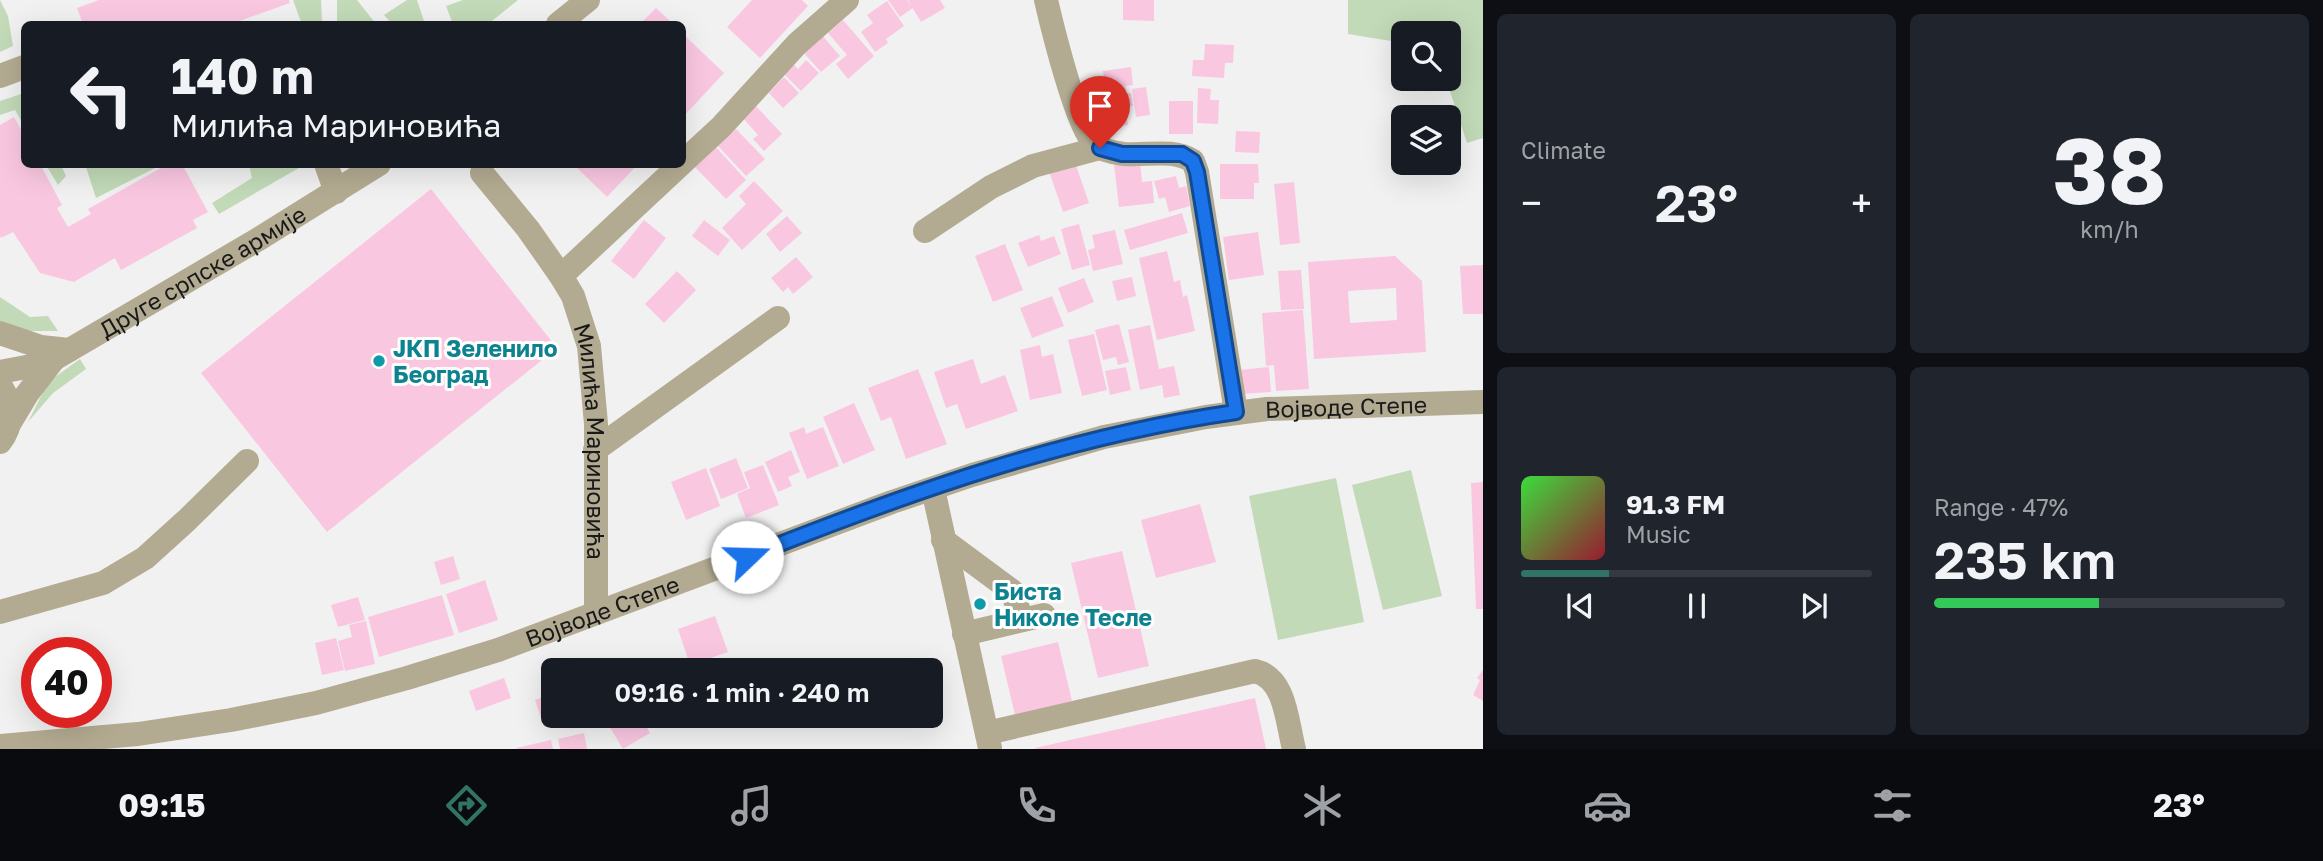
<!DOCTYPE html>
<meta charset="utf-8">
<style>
:root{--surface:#171b24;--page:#20242c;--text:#f1f3f6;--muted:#9ea1a6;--line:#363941;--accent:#317466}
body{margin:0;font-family:"Golos Text",sans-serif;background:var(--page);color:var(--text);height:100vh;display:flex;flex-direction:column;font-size:26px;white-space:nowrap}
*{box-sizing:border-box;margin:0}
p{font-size:23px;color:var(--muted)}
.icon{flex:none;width:38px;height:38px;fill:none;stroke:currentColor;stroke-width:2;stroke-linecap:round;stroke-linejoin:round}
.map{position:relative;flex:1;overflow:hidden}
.details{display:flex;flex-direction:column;gap:14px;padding:14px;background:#0d0f14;width:840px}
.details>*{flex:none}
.banner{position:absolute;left:21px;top:21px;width:665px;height:147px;border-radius:10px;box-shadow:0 7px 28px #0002;background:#171b24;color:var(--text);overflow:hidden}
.fabs{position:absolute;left:1391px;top:21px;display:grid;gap:14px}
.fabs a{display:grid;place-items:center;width:70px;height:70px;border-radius:10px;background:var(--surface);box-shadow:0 7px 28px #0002;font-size:35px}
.speed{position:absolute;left:21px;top:637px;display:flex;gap:14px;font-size:35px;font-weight:700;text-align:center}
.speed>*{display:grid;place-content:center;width:91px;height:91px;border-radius:50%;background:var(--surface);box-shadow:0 7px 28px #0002;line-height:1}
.speed .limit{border:10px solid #d22;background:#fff;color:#111}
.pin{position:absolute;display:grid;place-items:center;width:60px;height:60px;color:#fff;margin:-72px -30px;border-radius:50% 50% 50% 0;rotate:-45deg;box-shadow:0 0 7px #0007}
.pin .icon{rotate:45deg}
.me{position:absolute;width:77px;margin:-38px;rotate:69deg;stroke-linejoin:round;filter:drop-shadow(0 0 5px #0008)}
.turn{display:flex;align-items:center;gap:24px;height:147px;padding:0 35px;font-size:32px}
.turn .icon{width:91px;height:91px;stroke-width:2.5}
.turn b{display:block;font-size:49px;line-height:60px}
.big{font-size:52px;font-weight:600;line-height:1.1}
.details .tile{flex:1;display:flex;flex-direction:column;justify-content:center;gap:10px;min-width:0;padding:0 24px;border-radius:10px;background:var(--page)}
.details .dial{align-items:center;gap:0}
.dial b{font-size:91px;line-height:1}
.song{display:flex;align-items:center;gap:21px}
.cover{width:84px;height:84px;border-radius:10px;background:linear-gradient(135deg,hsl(120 70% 55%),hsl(350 70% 35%))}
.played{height:7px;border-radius:4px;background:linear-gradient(90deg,var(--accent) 25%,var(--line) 25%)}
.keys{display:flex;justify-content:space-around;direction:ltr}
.heat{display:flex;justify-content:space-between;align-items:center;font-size:38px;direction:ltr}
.charge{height:10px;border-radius:5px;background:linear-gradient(90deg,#34c759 47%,var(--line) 0)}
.details .tiles{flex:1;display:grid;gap:14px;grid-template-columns:repeat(2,1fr)}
.trip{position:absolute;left:541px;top:658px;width:402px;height:70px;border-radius:10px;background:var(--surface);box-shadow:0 7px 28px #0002;font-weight:600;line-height:70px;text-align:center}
.tabs{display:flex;height:112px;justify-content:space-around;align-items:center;background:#090b0e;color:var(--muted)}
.tabs .icon{width:49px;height:49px}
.tabs .selected{color:var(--accent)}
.tabs b{font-size:32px;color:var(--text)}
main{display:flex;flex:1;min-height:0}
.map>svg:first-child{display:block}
.green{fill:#c2dab8}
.building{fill:#fac7e1;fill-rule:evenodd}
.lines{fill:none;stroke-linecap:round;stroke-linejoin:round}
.minor{stroke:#b3ab91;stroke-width:24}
.route-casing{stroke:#114b97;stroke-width:18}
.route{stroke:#1a73e8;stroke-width:12}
.culture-dot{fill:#0f9aa8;stroke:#fefeff;stroke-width:2.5}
.labels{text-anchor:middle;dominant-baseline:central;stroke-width:6;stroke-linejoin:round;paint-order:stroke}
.street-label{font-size:23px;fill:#19191a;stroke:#fefeff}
.culture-label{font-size:23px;font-weight:bold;fill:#0d838f;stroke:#fefeff;text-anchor:start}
</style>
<main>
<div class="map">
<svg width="1483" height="749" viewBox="0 0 1483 749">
<rect width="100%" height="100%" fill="#f1f1f2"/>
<!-- green -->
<path class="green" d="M 0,0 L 8,16 L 13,46 L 0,52 Z
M 293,0 L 321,0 L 322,22 L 301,22 Z
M 337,0 L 357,0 L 376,24 L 337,24 Z
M 407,0 L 417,0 L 425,24 L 392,24 L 384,15 Z
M 463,0 L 518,0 L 488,24 L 453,24 L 446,6 Z
M 1348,0 L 1483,0 L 1483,138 L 1467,143 L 1446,79 L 1449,79 L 1449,33 L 1404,33 L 1403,43 L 1348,34 Z
M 24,93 L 24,126 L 15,110 L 0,115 L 0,101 Z
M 85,164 L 161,164 L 161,165 L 96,198 Z
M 46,165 L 61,165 L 66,176 L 58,185 Z
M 249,165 L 304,165 L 219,214 L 212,203 L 252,178 Z
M 0,297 L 30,317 L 48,316 L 58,331 L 24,331 L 0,321 Z
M 80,359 L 86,369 L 53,393 L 28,422 L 48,382 Z
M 1411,470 L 1442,596 L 1383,610 L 1352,485 Z
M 1336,478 L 1364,622 L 1278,640 L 1249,496 Z"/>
<!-- building -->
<path class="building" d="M 99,0 L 289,0 L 290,3 L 231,24 L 83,24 L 77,8 Z
M 752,0 L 802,0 L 808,6 L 760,58 L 727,27 Z
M 888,0 L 907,0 L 913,8 L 900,17 Z
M 908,0 L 940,0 L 945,8 L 921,22 Z
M 1123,0 L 1154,0 L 1154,21 L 1123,20 Z
M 887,1 L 904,26 L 886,39 L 888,43 L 875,52 L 861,32 L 873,23 L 867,15 Z
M 656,8 L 673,24 L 640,24 Z
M 843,20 L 874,56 L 848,79 L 836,64 L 847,55 L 828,33 Z
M 682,33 L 724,73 L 682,118 Z
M 821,34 L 840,56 L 821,72 L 802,51 Z
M 1205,44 L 1234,45 L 1233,63 L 1225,63 L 1224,78 L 1192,76 L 1193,60 L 1204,60 Z
M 806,60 L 819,73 L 801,91 L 781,71 L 791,62 L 798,69 Z
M 1131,67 L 1133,85 L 1125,86 L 1126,92 L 1106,95 L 1103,71 Z
M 784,77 L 799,93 L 783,108 L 769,93 Z
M 1146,87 L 1150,115 L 1136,117 L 1132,89 Z
M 1198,88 L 1211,89 L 1210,100 L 1219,100 L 1218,124 L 1197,123 Z
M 1131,93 L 1133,106 L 1125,106 L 1128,125 L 1109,127 L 1105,97 Z
M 1169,101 L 1193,101 L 1193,134 L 1169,134 Z
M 754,104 L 782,134 L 764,151 L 753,139 L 758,135 L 741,116 Z
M 14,117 L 24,135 L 24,164 L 40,164 L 62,205 L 57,208 L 68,227 L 91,214 L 88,209 L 168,164 L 182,164 L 208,212 L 193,220 L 197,228 L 121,270 L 115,258 L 74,282 L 40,273 L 13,232 L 1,238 L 0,236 L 0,125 Z
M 736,129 L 765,159 L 746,176 L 718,146 Z
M 1236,131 L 1260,132 L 1259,153 L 1235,152 Z
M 714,145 L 746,180 L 726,199 L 693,165 Z
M 1140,162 L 1142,182 L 1152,181 L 1154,203 L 1119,207 L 1114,165 Z
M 573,164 L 638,164 L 607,197 Z
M 1220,164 L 1258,164 L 1259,183 L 1254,183 L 1254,199 L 1220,199 Z
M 1076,165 L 1089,203 L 1063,212 L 1050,174 Z
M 1176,176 L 1179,188 L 1186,186 L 1190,206 L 1169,212 L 1165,197 L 1159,199 L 1154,181 Z
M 754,181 L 783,211 L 742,250 L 722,228 L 746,204 L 739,196 Z
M 1294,182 L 1300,243 L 1280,245 L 1274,184 Z
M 431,189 L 557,348 L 327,532 L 201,373 Z
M 1182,213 L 1188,233 L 1130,250 L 1124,230 Z
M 787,216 L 802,233 L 780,252 L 766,234 Z
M 644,220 L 666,238 L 634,279 L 611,261 Z
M 704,220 L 730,240 L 718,256 L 692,236 Z
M 1079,224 L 1090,265 L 1072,270 L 1061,229 Z
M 1115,230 L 1123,264 L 1093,271 L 1088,250 L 1095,248 L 1092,235 Z
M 1258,232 L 1264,275 L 1229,280 L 1223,237 Z
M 1039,235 L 1041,241 L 1054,236 L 1061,254 L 1028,267 L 1018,243 Z
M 1005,244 L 1023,290 L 993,302 L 975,256 Z
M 1167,251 L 1174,282 L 1180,280 L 1183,297 L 1187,295 L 1195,331 L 1157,340 L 1139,258 Z
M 1395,256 L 1422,281 L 1426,352 L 1314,359 L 1308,262 ZM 1396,288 L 1397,320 L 1350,323 L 1348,291 Z
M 796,257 L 813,277 L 793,294 L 788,287 L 783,292 L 771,278 Z
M 1483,265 L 1483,314 L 1463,314 L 1460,266 Z
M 1301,270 L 1304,309 L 1281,310 L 1278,271 Z
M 677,271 L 696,290 L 664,323 L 645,304 Z
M 1132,277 L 1136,296 L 1117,301 L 1112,281 Z
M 1084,278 L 1094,302 L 1068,313 L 1058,288 Z
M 1052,296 L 1064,326 L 1032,338 L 1020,308 Z
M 1303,310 L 1309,389 L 1276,391 L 1274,365 L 1266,366 L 1262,313 Z
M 1119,324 L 1129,362 L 1118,365 L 1116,357 L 1103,360 L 1095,330 Z
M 1150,325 L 1159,369 L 1174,366 L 1180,395 L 1164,398 L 1162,385 L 1140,390 L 1128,330 Z
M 1094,334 L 1107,390 L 1082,396 L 1068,340 Z
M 1040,345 L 1042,357 L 1053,354 L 1062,393 L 1030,400 L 1020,350 Z
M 973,359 L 981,384 L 1005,375 L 1018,411 L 966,429 L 957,404 L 946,408 L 934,372 Z
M 1126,367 L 1131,390 L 1110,395 L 1105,371 Z
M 1269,367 L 1271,392 L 1241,394 L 1239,370 Z
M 918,369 L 947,444 L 906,459 L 891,417 L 881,421 L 868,388 Z
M 854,403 L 875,450 L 843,464 L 823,417 Z
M 804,427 L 806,434 L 823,427 L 839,466 L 807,479 L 789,433 Z
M 791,450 L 800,472 L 788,477 L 792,486 L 778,492 L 765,462 Z
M 736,458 L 748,488 L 721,499 L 709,469 Z
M 763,465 L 779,505 L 746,518 L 737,494 L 750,488 L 744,472 Z
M 706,468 L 720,506 L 686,520 L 671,482 Z
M 1483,482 L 1483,609 L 1476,609 L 1471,483 Z
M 1200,504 L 1216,562 L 1156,578 L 1141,520 Z
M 1122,551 L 1149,666 L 1098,678 L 1071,563 Z
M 453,556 L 460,579 L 441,585 L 434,562 Z
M 485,580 L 498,620 L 459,633 L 446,594 Z
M 442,595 L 454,635 L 379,657 L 368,617 Z
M 358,597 L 365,620 L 338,627 L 331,605 Z
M 715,616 L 728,652 L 690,665 L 678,629 Z
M 366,621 L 375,664 L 345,671 L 338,641 L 352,637 L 349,625 Z
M 336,638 L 344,670 L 322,675 L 315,643 Z
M 1058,642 L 1072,701 L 1015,715 L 1001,656 Z
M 1483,670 L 1483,701 L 1473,695 L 1480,680 L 1477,678 Z
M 504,678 L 511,698 L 476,711 L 469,691 Z
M 553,693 L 553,716 L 573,716 L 544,727 L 535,700 Z
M 1255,698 L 1266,749 L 1035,749 L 1035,748 Z
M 603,716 L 640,716 L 650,733 L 623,749 Z
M 584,733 L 587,749 L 560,749 L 558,739 Z
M 551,740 L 553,749 L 516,749 L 516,748 Z"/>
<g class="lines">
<!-- minor -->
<g class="minor">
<path d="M 1046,0 C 1052,26 1077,128 1094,143 C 1101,150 1115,153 1124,154 C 1147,156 1172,148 1193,161 L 1197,172 L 1236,412"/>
<path d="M 558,24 L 588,0"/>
<path d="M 0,76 L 24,67"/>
<path d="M 682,163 L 721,127 L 797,44 L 847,0"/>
<path d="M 326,164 L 336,192"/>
<path id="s1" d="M 482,173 L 528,229 L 561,276 L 573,296 L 589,346 L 596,424 L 596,612"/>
<path d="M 925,231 L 991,187 L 1033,166 L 1100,148"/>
<path d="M 561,276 L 681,164"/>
<path d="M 0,333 L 41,347 L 69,350"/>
<path id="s2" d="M 0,372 L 42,364 L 54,359 L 257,240 L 379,164"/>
<path d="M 0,385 C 12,403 14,425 0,442"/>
<path d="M 9,424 L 27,394 L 54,359"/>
<path d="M 595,450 L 778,318"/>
<path d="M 933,489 L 990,748"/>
<path d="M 943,540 L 1012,591 L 1022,620"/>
<path d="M 0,612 L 103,583 L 145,558 L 187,520 L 247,461"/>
<path d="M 964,634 L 1044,615"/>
<path d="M 987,733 L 1255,671 C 1286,678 1287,723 1294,749"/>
<path id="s3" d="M 0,746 L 138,734 L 231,720 L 316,703 L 407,678 L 498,650 L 892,502 L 972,475 L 1104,437 L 1206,417 L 1267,409 L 1483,402"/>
</g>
</g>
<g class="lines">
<defs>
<path id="route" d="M 747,557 C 905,494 1067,436 1236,412 L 1197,172 L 1193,161 L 1182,154 L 1122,154 L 1100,148"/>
</defs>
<!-- route casing -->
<use href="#route" class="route-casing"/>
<!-- route -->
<use href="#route" class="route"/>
</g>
<!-- markers -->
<g class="culture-dot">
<circle cx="379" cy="361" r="7"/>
<circle cx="980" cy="604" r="7"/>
</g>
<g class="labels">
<!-- street labels -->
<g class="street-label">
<text stroke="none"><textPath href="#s2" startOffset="228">Друге српске армије</textPath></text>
<text stroke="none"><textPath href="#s3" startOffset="1396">Војводе Степе</textPath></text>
<text stroke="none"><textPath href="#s1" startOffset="301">Милића Мариновића</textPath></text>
<text stroke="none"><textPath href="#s3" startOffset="620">Војводе Степе</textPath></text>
</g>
<!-- culture labels -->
<g class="culture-label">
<text x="393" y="348">ЈКП Зеленило<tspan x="393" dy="26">Београд</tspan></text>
<text x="994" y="591">Биста<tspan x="994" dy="26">Николе Тесле</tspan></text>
</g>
</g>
</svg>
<div class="fabs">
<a><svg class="icon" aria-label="search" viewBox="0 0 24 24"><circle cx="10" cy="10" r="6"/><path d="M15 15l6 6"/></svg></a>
<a><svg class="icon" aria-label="layers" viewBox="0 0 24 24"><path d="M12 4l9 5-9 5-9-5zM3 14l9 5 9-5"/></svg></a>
</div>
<div class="speed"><div class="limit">40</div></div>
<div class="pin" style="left:1100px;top:148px;background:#d93025"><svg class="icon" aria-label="arrive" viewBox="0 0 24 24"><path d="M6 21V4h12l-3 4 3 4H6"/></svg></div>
<svg class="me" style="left:747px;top:557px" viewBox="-20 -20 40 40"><circle r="19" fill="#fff"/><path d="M0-13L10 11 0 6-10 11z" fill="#1a73e8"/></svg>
<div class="trip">09:16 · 1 min · 240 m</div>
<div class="banner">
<div class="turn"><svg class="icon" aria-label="left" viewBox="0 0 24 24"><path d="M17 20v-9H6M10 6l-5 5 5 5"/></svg><div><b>140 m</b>Милића Мариновића</div></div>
</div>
</div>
<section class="details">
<div class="tiles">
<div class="tile"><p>Climate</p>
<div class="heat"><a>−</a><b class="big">23°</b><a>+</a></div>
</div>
<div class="tile dial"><b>38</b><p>km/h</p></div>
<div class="tile">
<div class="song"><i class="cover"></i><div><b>91.3 FM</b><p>Music</p></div></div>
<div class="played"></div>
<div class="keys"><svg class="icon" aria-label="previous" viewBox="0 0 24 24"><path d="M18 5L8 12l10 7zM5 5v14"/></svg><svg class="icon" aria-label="pause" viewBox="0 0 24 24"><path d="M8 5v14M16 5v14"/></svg><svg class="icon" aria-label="next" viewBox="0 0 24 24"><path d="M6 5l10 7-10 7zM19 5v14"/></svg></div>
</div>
<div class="tile"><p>Range · 47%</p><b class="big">235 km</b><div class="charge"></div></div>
</div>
</section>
</main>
<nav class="tabs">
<b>09:15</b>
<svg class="icon selected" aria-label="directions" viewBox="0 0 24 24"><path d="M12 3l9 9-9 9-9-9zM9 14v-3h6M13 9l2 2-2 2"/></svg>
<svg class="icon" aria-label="music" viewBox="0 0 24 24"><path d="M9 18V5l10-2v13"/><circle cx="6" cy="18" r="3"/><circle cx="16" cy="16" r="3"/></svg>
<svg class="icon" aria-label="phone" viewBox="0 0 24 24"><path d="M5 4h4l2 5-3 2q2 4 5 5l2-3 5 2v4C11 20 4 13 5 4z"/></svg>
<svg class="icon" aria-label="climate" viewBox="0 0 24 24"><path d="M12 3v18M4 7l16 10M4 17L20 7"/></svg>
<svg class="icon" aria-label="car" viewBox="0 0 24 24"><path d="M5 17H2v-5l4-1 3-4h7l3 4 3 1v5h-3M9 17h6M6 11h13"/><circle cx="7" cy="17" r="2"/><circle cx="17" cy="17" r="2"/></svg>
<svg class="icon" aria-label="filters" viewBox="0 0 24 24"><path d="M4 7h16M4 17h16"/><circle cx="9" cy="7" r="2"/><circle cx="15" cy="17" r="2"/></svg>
<b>23°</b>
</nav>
